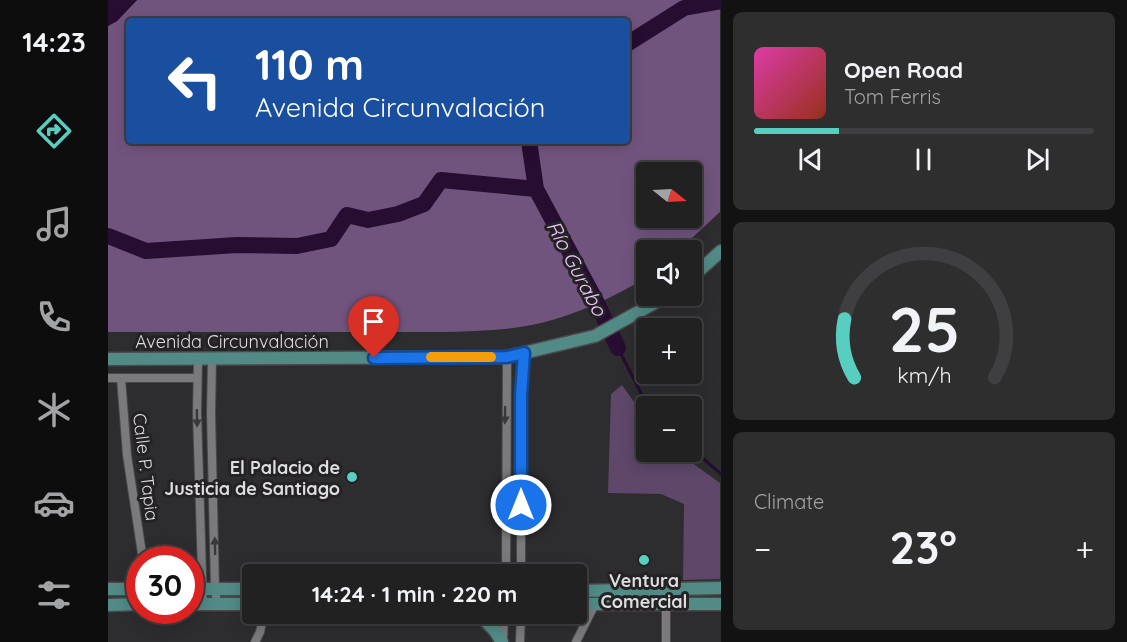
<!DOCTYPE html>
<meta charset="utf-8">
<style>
:root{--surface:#222122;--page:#2e2e2f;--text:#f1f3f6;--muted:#a2a3a5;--line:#3f3e40;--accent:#58cec0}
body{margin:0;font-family:Quicksand,sans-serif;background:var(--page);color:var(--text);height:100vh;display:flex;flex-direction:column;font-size:22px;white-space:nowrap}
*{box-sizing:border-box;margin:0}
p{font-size:20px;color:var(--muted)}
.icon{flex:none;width:33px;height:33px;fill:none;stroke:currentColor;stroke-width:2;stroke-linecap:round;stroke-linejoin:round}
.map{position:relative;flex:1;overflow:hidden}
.panel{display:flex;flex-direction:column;gap:12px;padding:12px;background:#131213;width:406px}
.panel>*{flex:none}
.guide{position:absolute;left:18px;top:18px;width:504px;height:126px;border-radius:6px;box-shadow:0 3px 15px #0003,0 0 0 2px var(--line);background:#1a4fa0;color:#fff;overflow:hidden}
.needle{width:39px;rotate:108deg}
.fabs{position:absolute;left:528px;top:162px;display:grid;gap:12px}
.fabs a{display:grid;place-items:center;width:66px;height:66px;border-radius:6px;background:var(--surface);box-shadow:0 3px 15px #0003,0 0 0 2px var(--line);font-size:30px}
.speed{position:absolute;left:18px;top:546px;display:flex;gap:12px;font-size:30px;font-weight:700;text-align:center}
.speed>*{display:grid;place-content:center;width:78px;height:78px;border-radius:50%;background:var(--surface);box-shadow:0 3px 15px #0003,0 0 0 2px var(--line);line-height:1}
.speed .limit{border:9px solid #d22;background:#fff;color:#111}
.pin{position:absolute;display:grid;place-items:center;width:51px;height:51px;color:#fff;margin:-62px -26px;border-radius:50% 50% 50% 0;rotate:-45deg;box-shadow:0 0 6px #0007}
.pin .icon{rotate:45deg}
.me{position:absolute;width:66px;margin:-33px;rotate:0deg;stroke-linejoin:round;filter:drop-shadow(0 0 4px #0008)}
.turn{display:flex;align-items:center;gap:21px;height:126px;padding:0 30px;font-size:27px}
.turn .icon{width:78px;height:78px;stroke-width:2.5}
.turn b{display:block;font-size:42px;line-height:51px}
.big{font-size:45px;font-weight:700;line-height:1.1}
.panel .widget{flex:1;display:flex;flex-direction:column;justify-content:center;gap:9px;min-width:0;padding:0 21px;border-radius:9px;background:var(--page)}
.panel .dial{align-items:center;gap:0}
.dial svg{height:156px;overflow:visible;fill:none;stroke:var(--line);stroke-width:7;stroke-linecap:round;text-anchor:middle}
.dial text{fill:var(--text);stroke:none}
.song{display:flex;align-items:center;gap:18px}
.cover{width:72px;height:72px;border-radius:9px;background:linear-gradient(135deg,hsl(320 70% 55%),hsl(10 70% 35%))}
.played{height:6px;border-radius:3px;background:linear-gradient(90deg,var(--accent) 25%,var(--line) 25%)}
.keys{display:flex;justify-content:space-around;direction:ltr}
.heat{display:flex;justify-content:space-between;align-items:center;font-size:33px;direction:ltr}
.trip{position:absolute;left:134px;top:564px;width:345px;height:60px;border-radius:6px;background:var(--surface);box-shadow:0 3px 15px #0003,0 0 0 2px var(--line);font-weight:700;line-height:60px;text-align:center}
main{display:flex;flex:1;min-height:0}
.dock{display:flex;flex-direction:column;width:108px;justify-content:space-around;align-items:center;background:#0e0d0e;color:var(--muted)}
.dock .icon{width:42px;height:42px}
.dock .current{color:var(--accent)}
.dock b{font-size:27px;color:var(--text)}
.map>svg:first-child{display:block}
.green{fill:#5e4769}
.forest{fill:#71547e;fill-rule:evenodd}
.water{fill:#270d31}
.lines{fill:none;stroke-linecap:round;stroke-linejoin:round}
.stream{stroke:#270d31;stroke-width:3}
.river{stroke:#270d31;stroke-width:16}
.minor-casing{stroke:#4a484a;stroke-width:10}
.primary-casing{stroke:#4a484a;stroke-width:15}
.minor{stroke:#7a797b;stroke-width:8}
.primary{stroke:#528b86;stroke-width:12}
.oneway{fill:#3a383a}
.route-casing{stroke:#114b97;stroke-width:15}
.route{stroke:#1a73e8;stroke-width:10}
.slow{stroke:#f59e0b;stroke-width:10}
.poi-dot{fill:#58cec0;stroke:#242224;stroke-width:2}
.labels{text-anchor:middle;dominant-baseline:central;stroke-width:6;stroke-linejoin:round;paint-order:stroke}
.street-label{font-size:18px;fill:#dedddf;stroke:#242224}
.poi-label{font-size:18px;font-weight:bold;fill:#dedddf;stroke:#242224;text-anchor:end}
.water-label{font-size:20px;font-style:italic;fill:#eac5fb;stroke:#242224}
</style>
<main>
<nav class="dock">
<b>14:23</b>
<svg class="icon current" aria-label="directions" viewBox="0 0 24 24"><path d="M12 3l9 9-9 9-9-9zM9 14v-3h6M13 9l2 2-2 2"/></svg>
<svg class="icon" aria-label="music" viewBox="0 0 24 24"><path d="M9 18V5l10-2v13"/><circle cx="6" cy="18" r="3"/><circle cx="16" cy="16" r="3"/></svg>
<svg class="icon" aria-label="phone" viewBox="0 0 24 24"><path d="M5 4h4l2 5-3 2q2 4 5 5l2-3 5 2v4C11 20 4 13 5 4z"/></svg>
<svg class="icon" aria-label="climate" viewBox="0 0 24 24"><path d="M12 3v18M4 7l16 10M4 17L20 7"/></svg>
<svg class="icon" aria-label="car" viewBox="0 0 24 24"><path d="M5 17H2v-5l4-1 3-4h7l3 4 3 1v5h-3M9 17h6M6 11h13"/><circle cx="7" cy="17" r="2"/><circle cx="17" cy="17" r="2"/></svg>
<svg class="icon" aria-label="filters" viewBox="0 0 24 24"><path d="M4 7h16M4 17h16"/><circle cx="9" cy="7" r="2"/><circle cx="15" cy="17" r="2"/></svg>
</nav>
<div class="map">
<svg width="613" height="642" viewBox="0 0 613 642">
<rect width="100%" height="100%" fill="#2d2c2e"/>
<!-- green -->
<path class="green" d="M 514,385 L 538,419 L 538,452 L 569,452 L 612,483 L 612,579 L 575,580 L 576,504 L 553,494 L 500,493 L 503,394 Z"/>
<!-- forest -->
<path class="forest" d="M 29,0 L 612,0 L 612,212 L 571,250 L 538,250 L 538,278 C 505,297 471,314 433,323 C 400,331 365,331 332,332 L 0,332 L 0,26 L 9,21 ZM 21,21 L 519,21 L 519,141 L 21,141 ZM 538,172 L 584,172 L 584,218 L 538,218 Z"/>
<!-- water -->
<path class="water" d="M 0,0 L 29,0 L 9,21 L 0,26 Z"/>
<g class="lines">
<!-- stream -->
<path class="stream" d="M 510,348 L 535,397 L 544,406
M 584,449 L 613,474"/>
<!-- river -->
<path class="river" d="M 519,44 L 576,8 L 613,1
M 428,189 L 488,301 L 510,348
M 0,236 L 38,251 L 129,245 L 189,246 L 223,239 L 239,215 L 260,220 L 290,214 L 316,204 L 333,180 L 428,189 L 421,141"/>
<defs>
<path id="minor" d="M 104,359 L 103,413 L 107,588 L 109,604
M 90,360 L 89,413 L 95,605
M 0,378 L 89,378
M 13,378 L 19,455 L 35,560
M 398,574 L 399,357
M 413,574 L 413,395 L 416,353
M 147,642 L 152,632 L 156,614
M 395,642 L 396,614
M 412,642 L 413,614
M 468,642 L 487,604
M 558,642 L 558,589"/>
<path id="primary" d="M 584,277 L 613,251
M 0,359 L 399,357 L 487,336 L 559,296
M 0,589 L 32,589
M 82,589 L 144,589
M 468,591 L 613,588
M 82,604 L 144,604
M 468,604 L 613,604
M 0,605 L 32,604
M 371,614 L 387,631 L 394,642"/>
</defs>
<!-- minor casing -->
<use href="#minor" class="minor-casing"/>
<!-- primary casing -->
<use href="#primary" class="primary-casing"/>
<!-- minor -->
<use href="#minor" class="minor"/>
<!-- primary -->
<use href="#primary" class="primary"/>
</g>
<!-- one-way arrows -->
<defs><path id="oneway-solid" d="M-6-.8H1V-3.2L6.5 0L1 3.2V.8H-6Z" transform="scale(1.5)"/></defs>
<g class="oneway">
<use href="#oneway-solid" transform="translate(397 415) rotate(91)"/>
<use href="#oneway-solid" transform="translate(89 418) rotate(89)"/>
<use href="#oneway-solid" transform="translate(107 546) rotate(-91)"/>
</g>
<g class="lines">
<defs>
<path id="route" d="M 266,358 L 399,357 L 416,353 L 413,395 L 413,505"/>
</defs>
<!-- route casing -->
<use href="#route" class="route-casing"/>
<!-- route -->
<use href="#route" class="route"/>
<!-- slow -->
<path class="slow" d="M 323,357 L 383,357"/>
</g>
<!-- markers -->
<g class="poi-dot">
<circle cx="244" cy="477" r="6"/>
<circle cx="536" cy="560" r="6"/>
</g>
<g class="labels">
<!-- street labels -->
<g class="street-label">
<text x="124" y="341">Avenida Circunvalación</text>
<text transform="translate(38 467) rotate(83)">Calle P. Tapia</text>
</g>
<!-- poi labels -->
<g class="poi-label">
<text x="232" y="467">El Palacio de<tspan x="232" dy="21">Justicia de Santiago</tspan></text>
<text x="536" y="580" text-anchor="middle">Ventura<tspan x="536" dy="21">Comercial</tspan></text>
</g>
<!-- water labels -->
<g class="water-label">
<text transform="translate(469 268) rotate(62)">Río Gurabo</text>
</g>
</g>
</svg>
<div class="fabs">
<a><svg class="needle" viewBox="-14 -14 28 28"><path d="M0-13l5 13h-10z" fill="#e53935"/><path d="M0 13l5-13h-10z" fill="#a2a3a5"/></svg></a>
<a><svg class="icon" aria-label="sound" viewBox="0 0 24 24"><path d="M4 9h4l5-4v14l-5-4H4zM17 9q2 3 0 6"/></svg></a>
<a>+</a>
<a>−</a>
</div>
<div class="speed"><div class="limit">30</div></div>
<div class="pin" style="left:266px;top:358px;background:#d93025"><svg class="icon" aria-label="arrive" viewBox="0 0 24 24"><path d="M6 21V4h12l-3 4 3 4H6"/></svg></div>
<svg class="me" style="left:413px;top:505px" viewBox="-20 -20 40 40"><circle r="17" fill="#1a73e8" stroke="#fff" stroke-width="3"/><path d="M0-11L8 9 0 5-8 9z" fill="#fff"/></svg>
<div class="trip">14:24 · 1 min · 220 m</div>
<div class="guide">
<div class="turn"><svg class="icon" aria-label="left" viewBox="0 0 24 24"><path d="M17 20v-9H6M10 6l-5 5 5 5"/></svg><div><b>110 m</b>Avenida Circunvalación</div></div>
</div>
</div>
<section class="panel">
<div class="widget">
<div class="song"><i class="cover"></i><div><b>Open Road</b><p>Tom Ferris</p></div></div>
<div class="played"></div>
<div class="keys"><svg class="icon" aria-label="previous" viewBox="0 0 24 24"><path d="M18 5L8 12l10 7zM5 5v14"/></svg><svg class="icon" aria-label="pause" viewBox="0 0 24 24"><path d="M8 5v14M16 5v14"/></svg><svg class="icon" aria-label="next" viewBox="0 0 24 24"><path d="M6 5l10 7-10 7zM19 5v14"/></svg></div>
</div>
<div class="widget dial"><svg viewBox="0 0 100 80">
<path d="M14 69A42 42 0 1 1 86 69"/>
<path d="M14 69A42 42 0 0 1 9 39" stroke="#58cec0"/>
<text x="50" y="56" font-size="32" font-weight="700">25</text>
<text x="50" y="72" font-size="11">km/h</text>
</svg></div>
<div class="widget"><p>Climate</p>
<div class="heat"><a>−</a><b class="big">23°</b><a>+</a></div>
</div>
</section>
</main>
